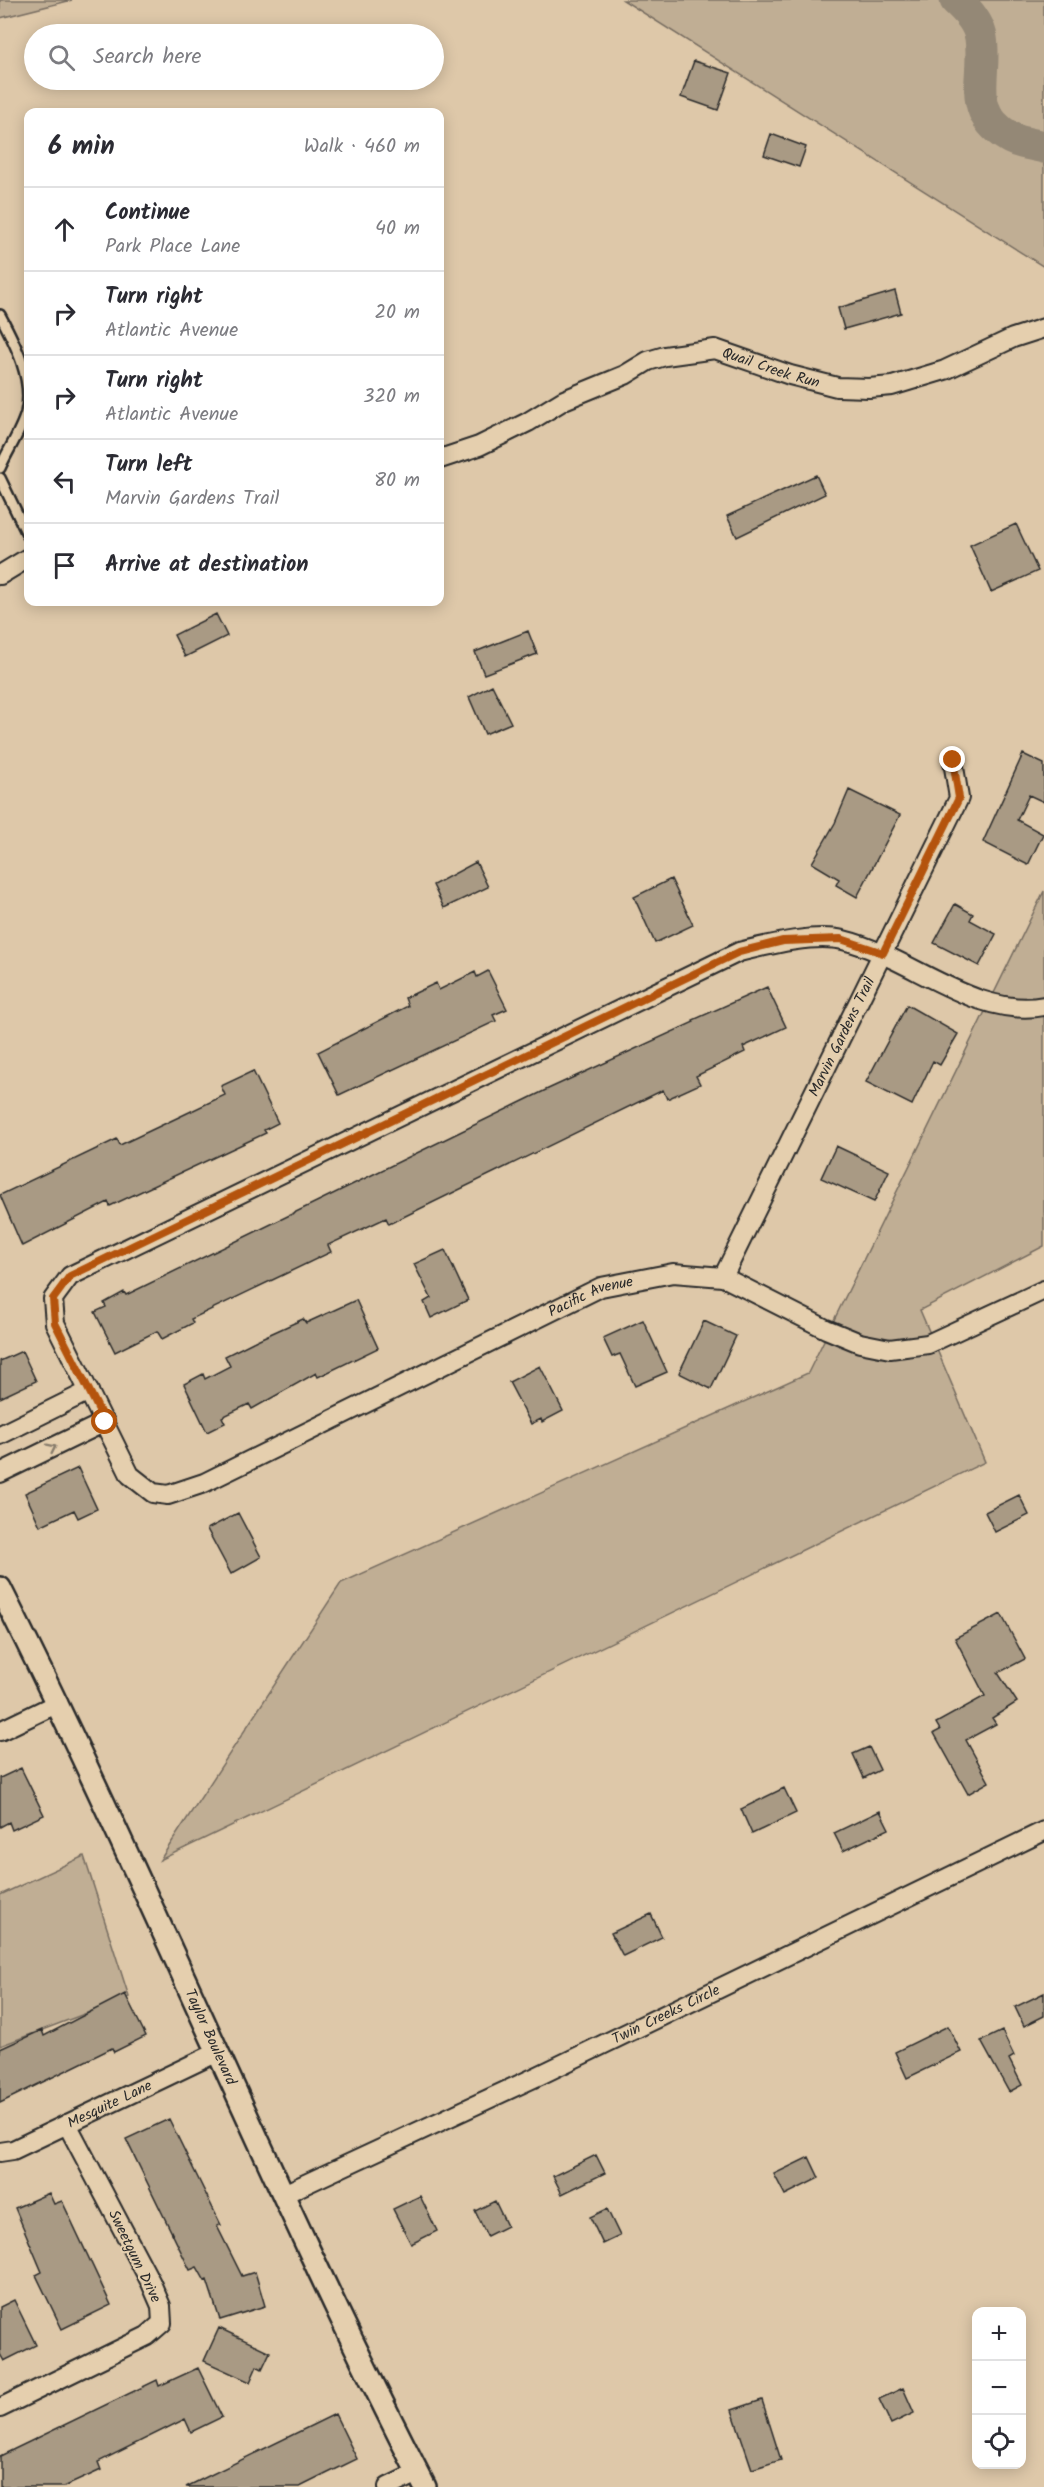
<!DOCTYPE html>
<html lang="en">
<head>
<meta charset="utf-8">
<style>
  :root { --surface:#fff; --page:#f2f2f3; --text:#2b2b33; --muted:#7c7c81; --line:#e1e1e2 }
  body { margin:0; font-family:Kalam,sans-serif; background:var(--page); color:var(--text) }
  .controls { position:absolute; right:18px; bottom:18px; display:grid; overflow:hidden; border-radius:12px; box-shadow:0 3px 15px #0003 }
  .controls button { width:54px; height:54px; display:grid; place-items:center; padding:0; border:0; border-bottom:2px solid var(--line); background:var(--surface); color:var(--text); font:30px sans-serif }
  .stop { position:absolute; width:18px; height:18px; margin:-14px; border:4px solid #b45309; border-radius:50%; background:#fff }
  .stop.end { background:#b45309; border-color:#fff; box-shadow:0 2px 6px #0008 }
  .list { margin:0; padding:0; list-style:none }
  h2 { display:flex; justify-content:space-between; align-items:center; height:78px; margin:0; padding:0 24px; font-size:26px }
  h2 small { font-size:20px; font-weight:400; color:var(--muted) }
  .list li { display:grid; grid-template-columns:39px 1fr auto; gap:18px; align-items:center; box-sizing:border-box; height:84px; padding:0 24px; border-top:2px solid var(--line) }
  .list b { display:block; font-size:22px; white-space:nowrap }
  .list p { margin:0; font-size:20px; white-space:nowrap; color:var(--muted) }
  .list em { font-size:20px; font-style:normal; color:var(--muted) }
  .icon { flex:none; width:33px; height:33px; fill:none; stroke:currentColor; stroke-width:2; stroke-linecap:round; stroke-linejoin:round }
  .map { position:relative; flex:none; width:1044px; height:2487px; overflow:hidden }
  .search { position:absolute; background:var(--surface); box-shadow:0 3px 15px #0003; left:24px; top:24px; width:420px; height:66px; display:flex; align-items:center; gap:15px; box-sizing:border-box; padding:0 21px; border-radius:33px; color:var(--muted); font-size:22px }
  .panel { position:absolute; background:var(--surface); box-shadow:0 3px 15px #0003; left:24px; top:108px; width:420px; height:498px; border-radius:12px }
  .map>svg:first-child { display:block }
</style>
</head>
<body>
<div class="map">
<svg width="1044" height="2487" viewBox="0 0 1044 2487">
  <rect width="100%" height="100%" fill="#dec8a9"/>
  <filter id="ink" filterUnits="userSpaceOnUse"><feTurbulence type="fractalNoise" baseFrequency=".0167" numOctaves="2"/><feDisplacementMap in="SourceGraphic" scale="12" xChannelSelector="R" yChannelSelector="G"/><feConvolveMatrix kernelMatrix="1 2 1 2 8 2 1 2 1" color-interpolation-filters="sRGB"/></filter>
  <g filter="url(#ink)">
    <path fill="#c0ae94" stroke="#766c60" stroke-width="1.5" d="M0 0H72L0 18Z
      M623 0H1044V267Z
      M1044 891V1246L920 1310 985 1462 160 1860 341 1583 808 1373Z
      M84 1856 129 1997 0 2046V1895Z"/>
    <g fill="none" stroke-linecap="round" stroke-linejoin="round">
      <path stroke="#948876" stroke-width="33" d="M956 0C967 10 979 23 981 38 987 78 965 110 1009 137 1018 143 1033 144 1044 147"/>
    </g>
    <path fill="#a99a84" stroke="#2b2b2b" stroke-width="1.5" d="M694 61 731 73 718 110 681 97Z
      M771 134 806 147 799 167 764 155Z
      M895 291 901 313 844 329 838 308Z
      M816 475 825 494 737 537 727 516Z
      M1016 524 1038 571 991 592 970 545Z
      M216 614 227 636 185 657 174 635Z
      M528 631 537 654 484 674 475 652Z
      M492 685 511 723 485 734 469 697Z
      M1023 754 1044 764V802L1029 795 1017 820 1043 834 1028 865 983 842Z
      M849 790 900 815 857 897 836 885 839 879 812 863 835 823Z
      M476 862 488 887 444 908 433 885Z
      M671 879 693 925 655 943 634 897Z
      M955 904 973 914 970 920 996 934 979 966 934 943Z
      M488 971 507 1009 493 1015 496 1021 339 1095 318 1052 408 1006 405 998 436 983 439 990 475 972 477 977Z
      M767 987 786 1027 743 1047 745 1052 696 1076 700 1084 667 1099 663 1090 389 1224 386 1218 328 1245 331 1252 191 1319 193 1323 162 1339 157 1331 115 1352 95 1312 106 1307 104 1303 124 1292 126 1295 548 1089 694 1022 693 1020Z
      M907 1005 958 1034 940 1065 933 1061 912 1105 866 1082Z
      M253 1071 278 1123 264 1130 266 1133 110 1206 108 1202 22 1246 0 1195 117 1139 120 1145 181 1116 225 1095 221 1086Z
      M836 1146 889 1171 874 1202 821 1178Z
      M445 1250 468 1300 431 1318 424 1302 431 1298 414 1264Z
      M356 1300 378 1348 318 1377 316 1373 252 1409 249 1404 222 1417 225 1423 207 1432 184 1384 203 1374 205 1379 230 1366 225 1356 257 1340 303 1319 306 1323Z
      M643 1320 667 1372 635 1386 620 1354 612 1357 603 1338Z
      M704 1321 736 1336 711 1389 679 1373Z
      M22 1351 36 1381 0 1398V1361Z
      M540 1366 563 1411 542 1422 541 1419 531 1424 509 1382Z
      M78 1468 97 1509 78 1518 74 1510 40 1526 25 1493Z
      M1019 1495 1029 1515 995 1532 985 1512Z
      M238 1513 261 1557 231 1574 207 1529Z
      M1001 1614 1025 1659 998 1673 1017 1702 992 1718 996 1724 966 1740 989 1782 968 1794 934 1733 940 1730 936 1723 985 1696 955 1638Z
      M869 1747 880 1770 864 1778 853 1754Z
      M21 1768 44 1815 12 1830 9 1822 0 1827V1778Z
      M784 1788 796 1813 752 1834 741 1809Z
      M880 1811 889 1829 843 1851 834 1833Z
      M651 1914 662 1937 623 1956 611 1933Z
      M1044 1993V2016L1024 2026 1015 2007Z
      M125 1994 146 2036 114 2052 112 2048 0 2103V2049L42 2030 44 2036Z
      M948 2026 961 2052 907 2078 895 2052Z
      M1002 2031 1014 2056 1009 2059 1022 2085 1009 2092 981 2041Z
      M169 2119 221 2225 217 2226 242 2276 255 2272 265 2306 220 2320 207 2280 205 2281 197 2267 190 2270 126 2139Z
      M596 2155 605 2173 562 2194 553 2176Z
      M809 2157 819 2178 785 2195 774 2174Z
      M49 2193 54 2204 62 2201 111 2305 62 2329 36 2275 42 2272 15 2208Z
      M420 2196 437 2231 411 2244 393 2209Z
      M495 2201 507 2226 487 2236 475 2211Z
      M607 2209 620 2236 603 2244 590 2217Z
      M14 2300 36 2345 4 2361 0 2354V2307Z
      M219 2328 270 2352 262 2369 257 2366 250 2382 204 2361Z
      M198 2368 222 2417 191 2432 185 2419 98 2462 101 2470 64 2487H0V2456L157 2380 159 2386Z
      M903 2388 914 2413 891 2424 879 2399Z
      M762 2400 781 2460 752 2469 732 2410Z
      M335 2414 357 2459 326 2474 300 2487H186Z"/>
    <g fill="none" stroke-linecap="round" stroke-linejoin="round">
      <defs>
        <path id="service" d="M0 315C15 343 34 380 26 413 21 431 8 450 0 468
          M0 478 28 536"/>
        <g id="minor">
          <path id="s1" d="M440 459 479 446 528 422 564 400 625 375 648 361 665 356 715 349 790 375 837 387 869 388 892 386 945 370 1013 338 1044 328"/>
          <path d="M0 575 28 558"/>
          <path id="s2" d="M1044 1006C974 1019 910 956 843 940 814 933 768 945 739 952L70 1276 53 1299 55 1323 130 1475 153 1493 168 1495 204 1483 601 1287 673 1273 723 1277 826 1329 860 1343 890 1349 928 1344 1044 1290"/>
          <path id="s3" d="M723 1277 959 798 953 761"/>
          <path d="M0 1435 89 1391"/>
          <path d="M0 1473 105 1422"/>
          <path d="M0 1731 58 1703"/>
          <path id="s4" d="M0 2152 13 2150 218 2052"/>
          <path id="s5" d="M284 2194 540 2075 1044 1831"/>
          <path d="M0 2408 147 2336 162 2323 161 2306 151 2283 67 2124"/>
          <path d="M388 2487 417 2473"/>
        </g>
        <g id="tertiary">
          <path id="s6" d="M0 1588C149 1884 273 2192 425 2487"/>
        </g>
      </defs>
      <use href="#service" stroke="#2b2b2b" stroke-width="14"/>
      <use href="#minor" stroke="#2b2b2b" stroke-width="22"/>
      <use href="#tertiary" stroke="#2b2b2b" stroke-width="26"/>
      <use href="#service" stroke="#e5cfae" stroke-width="9"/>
      <use href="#minor" stroke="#e5cfae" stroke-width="18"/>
      <use href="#tertiary" stroke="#e5cfae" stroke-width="21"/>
    </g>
    <defs><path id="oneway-chevron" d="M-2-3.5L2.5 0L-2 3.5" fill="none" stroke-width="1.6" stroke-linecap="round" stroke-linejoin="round" transform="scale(1.5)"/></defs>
    <use stroke="#887d6c" href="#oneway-chevron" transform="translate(52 1448) rotate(-26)"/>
  </g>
  <g fill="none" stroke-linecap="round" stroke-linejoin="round" filter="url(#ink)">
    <path stroke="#b45309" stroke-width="8" d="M105 1422 55 1323 53 1299 70 1276 739 952 783 941 841 939 883 953 959 798 953 760"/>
  </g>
  <g text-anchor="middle" stroke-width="4.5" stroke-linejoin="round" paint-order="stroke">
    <g font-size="15" fill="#2b2b2b" stroke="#e5cfae">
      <text dy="5" stroke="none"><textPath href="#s1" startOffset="358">Quail Creek Run</textPath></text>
      <text dy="5" stroke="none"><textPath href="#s3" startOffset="268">Marvin Gardens Trail</textPath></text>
      <text dy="5" stroke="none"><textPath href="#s2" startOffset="1798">Pacific Avenue</textPath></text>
      <text dy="5" stroke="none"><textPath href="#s5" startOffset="422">Twin Creeks Circle</textPath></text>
      <text dy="5" stroke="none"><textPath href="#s6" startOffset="496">Taylor Boulevard</textPath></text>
      <text dy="5" stroke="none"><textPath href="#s4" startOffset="120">Mesquite Lane</textPath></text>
      <text transform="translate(135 2256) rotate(64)" y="5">Sweetgum Drive</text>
    </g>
  </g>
</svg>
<div class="controls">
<button>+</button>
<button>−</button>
<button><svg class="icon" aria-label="locate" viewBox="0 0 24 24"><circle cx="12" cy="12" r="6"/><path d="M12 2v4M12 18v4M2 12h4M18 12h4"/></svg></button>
</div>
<div class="stop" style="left:105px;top:1422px"></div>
<div class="stop end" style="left:953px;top:760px"></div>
<div class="search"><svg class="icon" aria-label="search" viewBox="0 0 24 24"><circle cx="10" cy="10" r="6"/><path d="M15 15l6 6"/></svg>Search here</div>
<section class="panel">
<h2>6 min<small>Walk · 460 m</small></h2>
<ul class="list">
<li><svg class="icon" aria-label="ahead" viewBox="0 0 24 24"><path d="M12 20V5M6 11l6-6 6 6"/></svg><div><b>Continue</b><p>Park Place Lane</p></div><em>40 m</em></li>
<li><svg class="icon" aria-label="right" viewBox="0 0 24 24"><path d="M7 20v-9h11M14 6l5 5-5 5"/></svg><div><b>Turn right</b><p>Atlantic Avenue</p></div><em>20 m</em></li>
<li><svg class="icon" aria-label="right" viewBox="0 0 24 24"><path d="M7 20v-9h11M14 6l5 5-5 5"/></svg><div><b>Turn right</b><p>Atlantic Avenue</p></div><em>320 m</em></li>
<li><svg class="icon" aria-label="left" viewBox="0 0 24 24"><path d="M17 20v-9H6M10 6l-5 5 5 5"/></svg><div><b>Turn left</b><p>Marvin Gardens Trail</p></div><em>80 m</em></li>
<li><svg class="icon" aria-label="arrive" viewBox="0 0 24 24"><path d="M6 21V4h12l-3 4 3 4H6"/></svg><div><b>Arrive at destination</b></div></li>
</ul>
</section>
</div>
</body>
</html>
